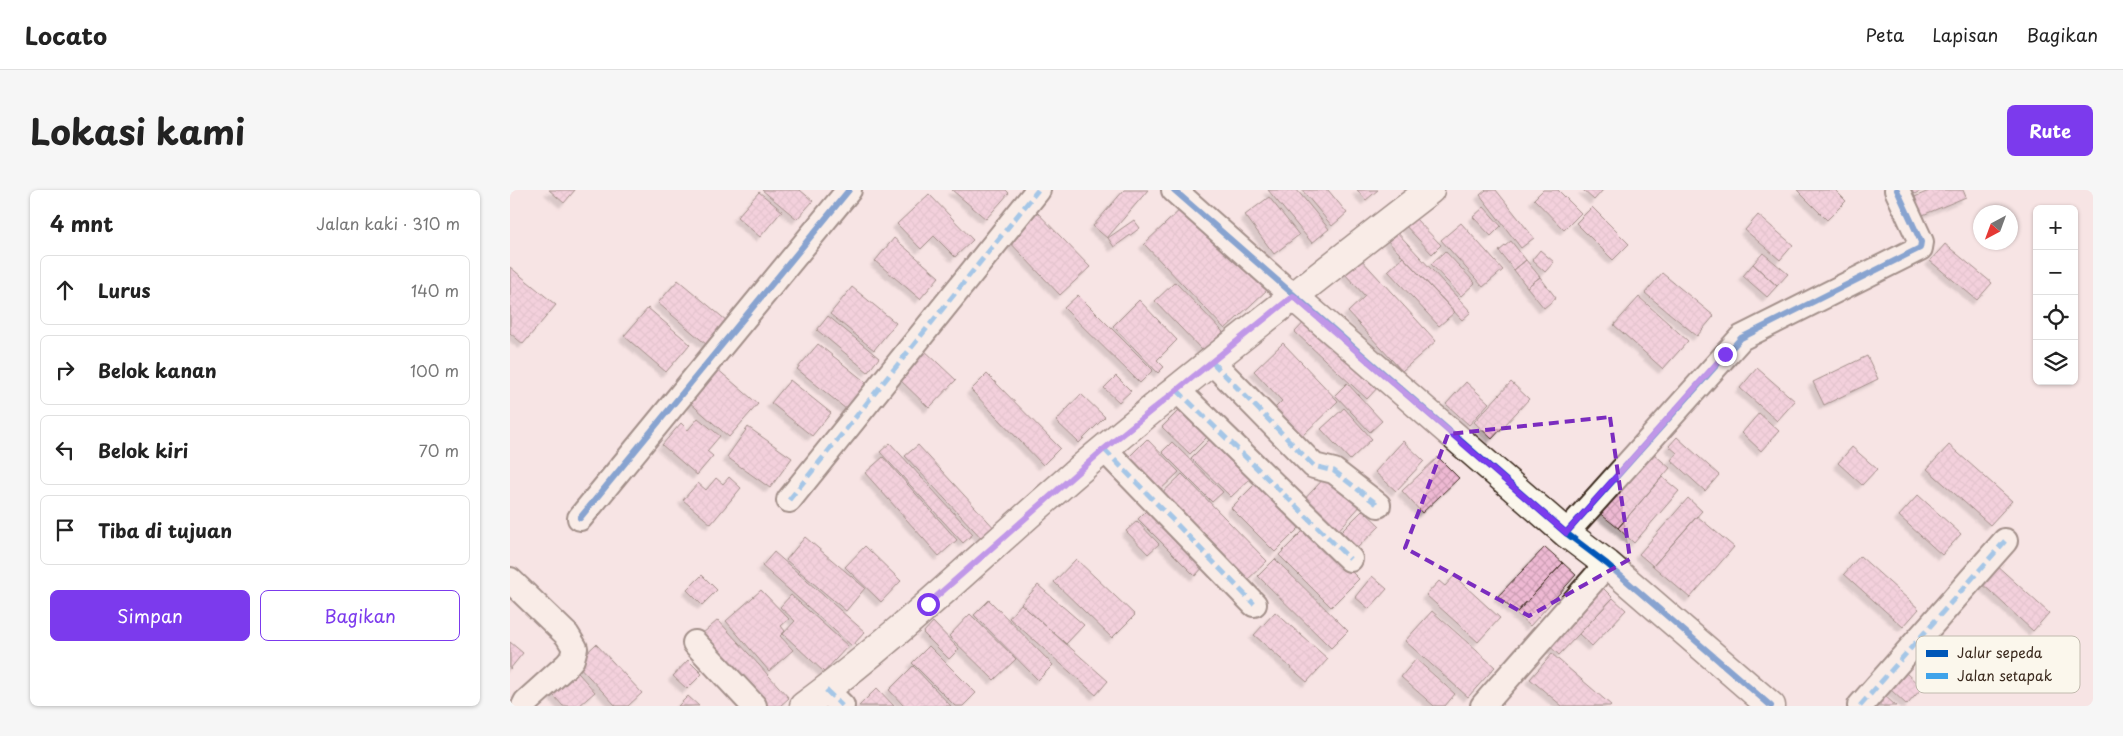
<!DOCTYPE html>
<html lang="id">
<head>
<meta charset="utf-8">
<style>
  :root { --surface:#fff; --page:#f6f6f6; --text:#222; --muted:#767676; --line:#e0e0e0; --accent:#7c3aed }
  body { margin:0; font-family:"Playpen Sans",sans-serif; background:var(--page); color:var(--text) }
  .controls { position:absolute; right:15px; top:15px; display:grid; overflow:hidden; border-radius:8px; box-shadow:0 1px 4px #0004 }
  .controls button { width:45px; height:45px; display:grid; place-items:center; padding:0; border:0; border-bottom:1px solid var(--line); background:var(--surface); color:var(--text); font:25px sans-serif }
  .compass { position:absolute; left:1463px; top:15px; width:45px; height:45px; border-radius:50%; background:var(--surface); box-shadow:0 1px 4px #0004; rotate:221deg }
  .stop { position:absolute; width:15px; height:15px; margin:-11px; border:4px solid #7c3aed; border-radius:50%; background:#fff }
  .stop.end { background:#7c3aed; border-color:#fff; box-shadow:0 1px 5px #0008 }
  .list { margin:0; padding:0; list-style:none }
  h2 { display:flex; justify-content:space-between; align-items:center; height:65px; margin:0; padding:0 20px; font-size:21px }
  h2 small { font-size:16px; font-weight:400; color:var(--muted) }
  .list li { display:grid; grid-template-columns:32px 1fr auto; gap:15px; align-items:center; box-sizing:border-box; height:70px; margin:0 10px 10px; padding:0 10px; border:1px solid var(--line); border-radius:8px }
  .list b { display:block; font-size:19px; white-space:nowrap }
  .list em { font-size:16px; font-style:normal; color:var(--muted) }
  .actions { display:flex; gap:10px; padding:15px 20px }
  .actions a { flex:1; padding:11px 0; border:1px solid var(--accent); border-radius:8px; text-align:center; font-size:18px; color:var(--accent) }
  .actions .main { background:var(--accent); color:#fff }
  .icon { flex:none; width:28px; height:28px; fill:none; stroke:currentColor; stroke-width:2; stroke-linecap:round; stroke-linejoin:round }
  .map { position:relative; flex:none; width:1583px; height:516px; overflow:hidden; border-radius:8px }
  header { display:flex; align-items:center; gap:30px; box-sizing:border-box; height:70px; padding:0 25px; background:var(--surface); border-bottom:1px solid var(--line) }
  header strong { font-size:24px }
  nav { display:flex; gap:28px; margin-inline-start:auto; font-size:18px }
  .intro { display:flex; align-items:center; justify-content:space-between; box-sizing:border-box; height:120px; padding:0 30px }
  h1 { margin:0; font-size:35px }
  .button { padding:12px 22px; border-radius:8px; background:var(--accent); color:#fff; font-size:18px; font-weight:700 }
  main { display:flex; gap:30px; padding:0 30px }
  aside { flex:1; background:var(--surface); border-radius:8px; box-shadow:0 1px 4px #0004 }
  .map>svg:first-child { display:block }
</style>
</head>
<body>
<header>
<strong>Locato</strong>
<nav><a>Peta</a><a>Lapisan</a><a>Bagikan</a></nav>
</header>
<div class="intro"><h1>Lokasi kami</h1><a class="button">Rute</a></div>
<main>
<aside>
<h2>4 mnt<small>Jalan kaki · 310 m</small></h2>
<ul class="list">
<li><svg class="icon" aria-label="ahead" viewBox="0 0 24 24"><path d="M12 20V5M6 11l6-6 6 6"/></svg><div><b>Lurus</b></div><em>140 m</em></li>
<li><svg class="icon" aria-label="right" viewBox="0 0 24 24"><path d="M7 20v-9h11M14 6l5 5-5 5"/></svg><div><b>Belok kanan</b></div><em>100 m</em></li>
<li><svg class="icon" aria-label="left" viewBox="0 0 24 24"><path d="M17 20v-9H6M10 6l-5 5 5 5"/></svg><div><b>Belok kiri</b></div><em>70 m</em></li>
<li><svg class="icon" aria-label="arrive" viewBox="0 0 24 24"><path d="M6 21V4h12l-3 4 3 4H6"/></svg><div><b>Tiba di tujuan</b></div></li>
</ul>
<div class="actions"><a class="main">Simpan</a><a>Bagikan</a></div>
</aside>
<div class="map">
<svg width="1583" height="516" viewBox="0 0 1583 516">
  <defs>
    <pattern id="building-cross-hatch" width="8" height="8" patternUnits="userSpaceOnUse" patternTransform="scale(1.25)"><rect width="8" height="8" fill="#eeb9d3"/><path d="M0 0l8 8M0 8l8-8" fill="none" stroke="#cd9fb5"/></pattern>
    <filter id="shadow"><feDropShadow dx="-4.5" dy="4.5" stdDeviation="1" flood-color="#0004"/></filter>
  </defs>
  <rect width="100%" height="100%" fill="#f7e4e4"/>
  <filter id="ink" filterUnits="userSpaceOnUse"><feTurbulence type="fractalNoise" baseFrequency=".02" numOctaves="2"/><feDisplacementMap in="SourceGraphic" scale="10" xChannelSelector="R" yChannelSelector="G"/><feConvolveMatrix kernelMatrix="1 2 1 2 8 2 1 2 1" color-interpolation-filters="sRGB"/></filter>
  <g filter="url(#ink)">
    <path fill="url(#building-cross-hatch)" stroke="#3b2a1e" filter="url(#shadow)" d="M39 0H65L54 13Z
      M252 0H290L303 11 287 29Z
      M442 0H496L499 3 476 29Z
      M614 0H638L597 48 583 36Z
      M758 0H787L819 39 802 53Z
      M792 0H818L837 23 822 36Z
      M847 0H868L856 10Z
      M976 0H986L1024 48 1011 58 970 5Z
      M1033 0H1048L1071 23 1054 40 1024 9Z
      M1073 0H1093L1084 10Z
      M1287 0H1325L1336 11 1317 30Z
      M1391 0H1413L1395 8Z
      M1421 0H1453L1456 7 1408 27 1400 9Z
      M249 2 272 21 250 47 227 27Z
      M419 4 463 50 445 67 424 46 411 59 387 34Z
      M759 7 789 45 764 64 735 25Z
      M676 14 757 100 715 139 634 54Z
      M974 17 991 36 981 46 963 27Z
      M1082 17 1119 54 1103 70 1066 33Z
      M524 19 580 77 550 105 495 47Z
      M902 25 931 55 922 64 893 33Z
      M1248 25 1283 55 1270 70 1235 40Z
      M624 30 630 38 604 57 598 48Z
      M951 33 993 80 973 97 931 50Z
      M884 39 961 122 952 130 875 48Z
      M384 48 429 87 410 109 365 71Z
      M1001 51 1016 70 1004 80 989 61Z
      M1435 54 1482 93 1467 110 1420 71Z
      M1030 60 1044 72 1035 82 1022 70Z
      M935 61 965 93 951 106 921 74Z
      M1253 63 1278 84 1267 96 1243 74Z
      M893 67 945 122 929 136 878 81Z
      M850 68 926 151 892 181 838 122 855 106 834 83Z
      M1016 70 1030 87 1017 97 1004 80Z
      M1243 74 1267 96 1257 107 1233 86Z
      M0 77 46 115 13 154 0 143Z
      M1152 83 1204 126 1187 146 1135 103Z
      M1030 87 1046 108 1034 118 1017 97Z
      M168 90 217 131 197 155 148 113Z
      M665 92 713 142 693 161 645 111Z
      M342 97 386 133 364 160 320 124Z
      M568 105 643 180 630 193 554 118Z
      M1129 107 1178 151 1153 179 1104 135Z
      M629 110 667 150 647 170 654 177 648 183 603 136Z
      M138 118 180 154 156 182 114 146Z
      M318 126 369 168 358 182 307 140Z
      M799 127 871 194 857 209 785 142Z
      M773 153 828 211 791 247 764 219 772 211 744 181Z
      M308 154 363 198 342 224 287 179Z
      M412 158 446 190 419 218 386 186Z
      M1357 166 1368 189 1314 215 1303 192Z
      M206 178 248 214 219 247 178 211Z
      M1247 178 1285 211 1267 231 1230 198Z
      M477 184 550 258 533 275 461 200Z
      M606 186 621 201 609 212 594 198Z
      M280 190 321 223 302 246 261 213Z
      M956 192 979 213 959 235 936 214Z
      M1001 192 1019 209 982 249 964 232Z
      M837 193 872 231 860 242 825 205Z
      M571 204 595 227 569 253 546 231Z
      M673 216 701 243 680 264 652 237Z
      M834 218 862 249 840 270 811 239Z
      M1249 223 1269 241 1251 261 1232 243Z
      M188 228 210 246 197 261 203 266 187 285 152 255 171 233 178 240Z
      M238 237 282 268 260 298 217 267Z
      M704 245 744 285 721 307 681 268Z
      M1167 247 1209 285 1195 301 1161 270 1167 263 1159 256Z
      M637 249 669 282 646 304 614 272Z
      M893 251 914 271 886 301 865 282Z
      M662 252 713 302 702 312 652 262Z
      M380 253 463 344 453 353 370 262Z
      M408 255 488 342 476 353 395 266Z
      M1439 255 1502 311 1480 335 1417 279Z
      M1136 257 1160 278 1108 338 1083 318Z
      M1342 257 1367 279 1352 295 1328 273Z
      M373 267 447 350 429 366 355 283Z
      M928 267 949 288 912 323 892 301Z
      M819 283 853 313 824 345 790 314Z
      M672 284 757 371 732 395 647 308Z
      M219 287 231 298 201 334 173 310 188 293 196 300 206 288 213 294Z
      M1152 287 1169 301 1124 353 1108 338Z
      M750 289 794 333 765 362 721 318Z
      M1408 305 1451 344 1432 365 1389 326Z
      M1178 308 1192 321 1143 376 1129 364Z
      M640 317 696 374 685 386 628 329Z
      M853 320 870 336 846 359 830 343Z
      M1187 326 1224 357 1180 408 1143 376Z
      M627 331 649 354 638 364 616 341Z
      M797 337 849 389 821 417 769 365Z
      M295 347 355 398 336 421 276 370Z
      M355 356 391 391 371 412 335 377Z
      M1035 357 1053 373 1006 423 988 406Z
      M264 362 355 442 342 456 252 376Z
      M1350 366 1409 419 1393 437 1334 384Z
      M566 369 625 425 602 448 544 392Z
      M765 369 838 441 821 458 748 386Z
      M1053 373 1066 385 1020 436 1006 423Z
      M1484 373 1539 423 1523 441 1468 390Z
      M192 385 207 400 192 415 177 400Z
      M862 386 877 399 859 419 845 407Z
      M944 386 990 428 968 452 916 405 929 391 935 396Z
      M1087 392 1103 408 1049 465 1032 449Z
      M528 395 574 435 556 454 511 414Z
      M251 400 279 429 271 436 275 441 270 446 283 460 259 481 216 431Z
      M281 405 338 456 314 482 273 444 285 431 270 417Z
      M1103 408 1116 420 1082 456 1069 444Z
      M479 410 543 475 528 490 464 425Z
      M511 414 598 491 586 505 499 428Z
      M922 421 985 477 958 507 895 451Z
      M765 422 818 469 797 492 744 445Z
      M460 424 506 469 484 490 439 446Z
      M208 430 279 508 270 516H257L192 444Z
      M423 432 449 459 439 469 413 443Z
      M0 452 13 463 0 479Z
      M86 454 132 503 118 516H106L66 473Z
      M419 456 466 503 453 516H445L402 473Z
      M1042 464 1101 515 1100 516H1052L1020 489Z
      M906 469 945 504 935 516H924L891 487Z
      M178 470 192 484 177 499 163 486Z
      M61 475 85 502 69 516H53L36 497Z
      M403 476 441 516H394L379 500Z
      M1395 482 1412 498 1397 515 1380 499Z
      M367 498 384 516H349Z
      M1372 503 1386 516H1360Z
      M178 506 189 516H168Z"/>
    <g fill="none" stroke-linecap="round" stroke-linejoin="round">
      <defs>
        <path id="street" d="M664 0 783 106
          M702 172 804 276 824 281 868 315
          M667 200 840 369
          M594 259 744 414
          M279 310 528 0
          M70 328 339 0
          M1056 343 1231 148 1410 58 1411 52 1387 0
          M0 390 57 445 65 458 62 469 57 475 16 512 14 516
          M185 453 244 516
          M316 500 332 516
          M973 516 1097 374
          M1350 516 1495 351"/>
        <path id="secondary" d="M783 106 1056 343 1097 374 1261 516
          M294 516C400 438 493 343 594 259 701 170 810 85 920 0"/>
      </defs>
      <use href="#street" stroke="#3b2a1e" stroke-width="28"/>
      <use href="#secondary" stroke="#3b2a1e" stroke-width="31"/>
      <use href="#street" stroke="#fbf7ec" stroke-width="24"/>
      <use href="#secondary" stroke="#fbf7ec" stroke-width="28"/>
      <path stroke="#3fa3ea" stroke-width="5" stroke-dasharray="10 5" stroke-linecap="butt" d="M702 172 804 276 824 281 868 315
        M667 200 840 369
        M594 259 744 414
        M279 310 528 0
        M316 500 332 516
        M1350 516 1495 351"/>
      <defs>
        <path id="cycleway" d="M664 0 1056 343 1097 374 1261 516
          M70 328 339 0
          M1056 343 1231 148 1410 58 1411 52 1387 0"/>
      </defs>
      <use href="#cycleway" stroke="#fbf7ec" stroke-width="9"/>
      <use href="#cycleway" stroke="#0057b8" stroke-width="6"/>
    </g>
  </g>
  <g fill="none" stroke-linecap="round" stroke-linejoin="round" filter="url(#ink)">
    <path stroke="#7c3aed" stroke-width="6" d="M418 414 594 259 783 106 1056 343 1215 164"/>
  </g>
  <path d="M0 0H1583V516H0ZM1100 227 1120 369 1019 426 895 358 938 244Z" fill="#f7e4e4" fill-opacity=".55" fill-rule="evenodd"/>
  <path fill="none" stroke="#7b2cbf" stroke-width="4" stroke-dasharray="10 6" stroke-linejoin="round" d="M1100 227 1120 369 1019 426 895 358 938 244Z"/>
  <rect x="1406" y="446" width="164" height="57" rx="8" fill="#fbf7ec" stroke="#c1baae" stroke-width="1"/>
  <rect x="1416" y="460" width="22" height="7" fill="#0057b8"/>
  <rect x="1416" y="483" width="22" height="6" fill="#3fa3ea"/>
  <g font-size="14" fill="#3b2a1e">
    <text x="1447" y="468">Jalur sepeda</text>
    <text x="1447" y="491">Jalan setapak</text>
  </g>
</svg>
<div class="controls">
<button>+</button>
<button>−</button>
<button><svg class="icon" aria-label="locate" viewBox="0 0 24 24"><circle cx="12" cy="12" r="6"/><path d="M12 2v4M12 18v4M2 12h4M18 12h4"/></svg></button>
<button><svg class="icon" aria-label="layers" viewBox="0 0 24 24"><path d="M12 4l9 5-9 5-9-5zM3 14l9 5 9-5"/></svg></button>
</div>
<svg class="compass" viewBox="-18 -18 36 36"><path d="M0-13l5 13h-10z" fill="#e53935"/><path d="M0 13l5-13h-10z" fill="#767676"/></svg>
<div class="stop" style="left:418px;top:414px"></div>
<div class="stop end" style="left:1215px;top:164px"></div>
</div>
</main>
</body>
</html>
